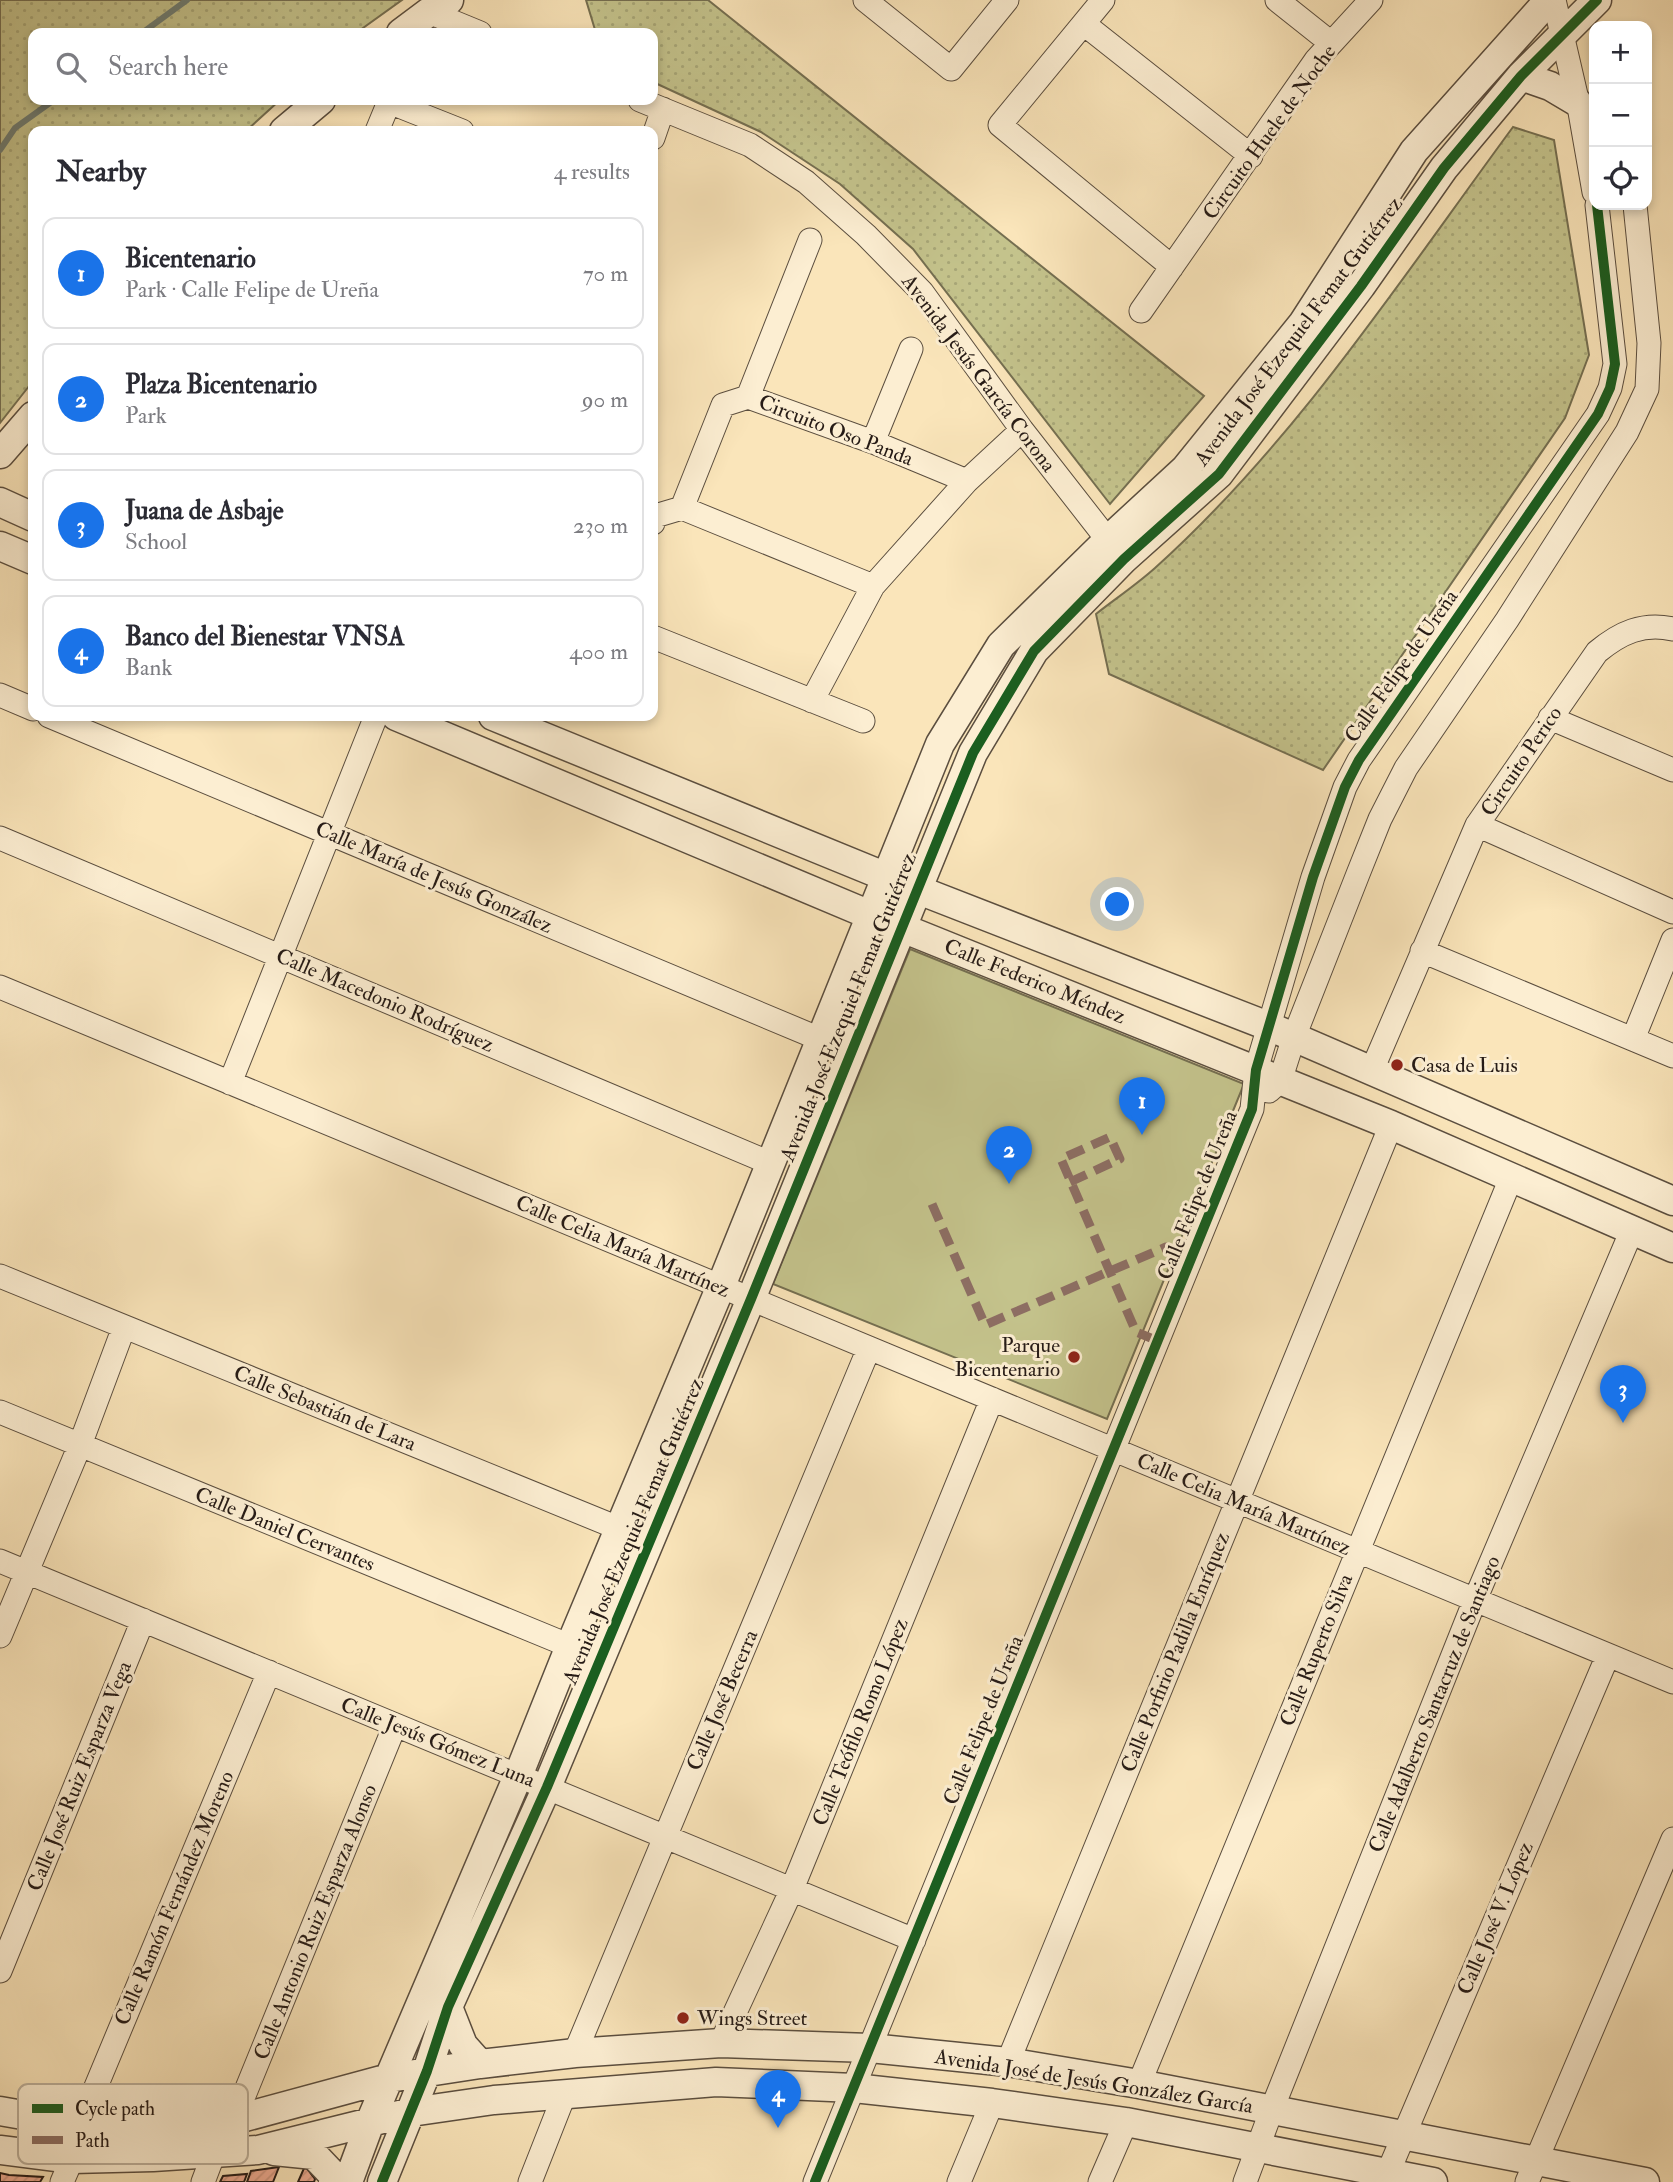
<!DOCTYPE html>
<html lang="en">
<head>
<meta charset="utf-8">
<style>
  :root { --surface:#fff; --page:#f2f2f3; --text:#2b2b33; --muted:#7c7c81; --line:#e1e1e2; --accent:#1a73e8 }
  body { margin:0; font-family:"IM FELL Double Pica",serif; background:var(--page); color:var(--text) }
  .controls { position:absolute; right:21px; top:21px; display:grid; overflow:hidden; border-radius:14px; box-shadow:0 4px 10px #0003 }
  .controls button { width:63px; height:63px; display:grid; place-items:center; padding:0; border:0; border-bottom:2px solid var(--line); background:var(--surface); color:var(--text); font:35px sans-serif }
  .you { position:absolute; left:1118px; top:905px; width:24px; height:24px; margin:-18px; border:5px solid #fff; border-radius:50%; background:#1a73e8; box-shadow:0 0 0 10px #1a73e833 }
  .badge { display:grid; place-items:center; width:46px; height:46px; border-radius:50%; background:var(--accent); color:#fff; font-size:23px; font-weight:700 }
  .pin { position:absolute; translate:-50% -58px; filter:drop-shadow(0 2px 4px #0008) }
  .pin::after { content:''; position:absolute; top:37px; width:24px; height:21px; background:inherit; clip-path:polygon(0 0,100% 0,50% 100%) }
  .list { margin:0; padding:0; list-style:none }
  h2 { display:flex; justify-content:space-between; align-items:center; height:91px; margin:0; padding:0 28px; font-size:30px }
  h2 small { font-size:23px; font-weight:400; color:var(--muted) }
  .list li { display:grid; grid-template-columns:46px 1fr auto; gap:21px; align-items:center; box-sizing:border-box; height:112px; margin:0 14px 14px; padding:0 14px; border:2px solid var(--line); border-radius:14px }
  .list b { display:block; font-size:26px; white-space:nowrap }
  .list p { margin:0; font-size:23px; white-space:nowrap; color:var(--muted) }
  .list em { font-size:23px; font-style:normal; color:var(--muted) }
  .icon { flex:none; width:38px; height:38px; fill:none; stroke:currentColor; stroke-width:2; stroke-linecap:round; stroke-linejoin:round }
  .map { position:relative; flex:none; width:1673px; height:2182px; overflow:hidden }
  .search { position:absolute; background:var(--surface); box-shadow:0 4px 10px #0003; left:28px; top:28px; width:630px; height:77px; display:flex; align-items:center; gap:18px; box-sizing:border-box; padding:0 24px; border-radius:14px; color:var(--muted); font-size:26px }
  .panel { position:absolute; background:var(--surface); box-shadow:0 4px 10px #0003; left:28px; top:126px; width:630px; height:595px; border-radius:14px }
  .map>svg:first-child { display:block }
</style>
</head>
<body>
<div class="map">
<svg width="1673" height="2182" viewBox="0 0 1673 2182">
  <defs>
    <pattern id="grass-dots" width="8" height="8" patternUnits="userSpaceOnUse" patternTransform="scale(1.75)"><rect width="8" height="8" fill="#c4c38c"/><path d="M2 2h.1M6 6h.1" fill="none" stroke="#a8a778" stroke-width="1.8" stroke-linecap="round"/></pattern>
    <pattern id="building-hatch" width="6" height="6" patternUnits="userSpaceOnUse" patternTransform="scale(1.75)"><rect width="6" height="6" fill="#eeab91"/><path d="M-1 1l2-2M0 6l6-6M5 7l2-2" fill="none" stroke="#cc937c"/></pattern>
  </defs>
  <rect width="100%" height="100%" fill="#fae5ba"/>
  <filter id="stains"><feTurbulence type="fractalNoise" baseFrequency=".00286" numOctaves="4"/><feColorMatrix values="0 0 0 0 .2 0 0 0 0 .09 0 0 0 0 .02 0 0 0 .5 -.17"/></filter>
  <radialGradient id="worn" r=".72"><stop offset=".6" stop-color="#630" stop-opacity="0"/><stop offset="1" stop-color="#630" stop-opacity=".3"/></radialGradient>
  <path fill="url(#grass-dots)" stroke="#756f51" stroke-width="2" d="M0 0H402L356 33H33V100H280L246 131H33V381L0 423Z
    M586 0H708L1204 396 1110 504 913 249 840 184 761 132 653 82V33H596Z
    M1513 127 1554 140 1589 355 1565 418 1323 770 1109 674 1096 614C1115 599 1136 585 1155 568 1296 441 1401 279 1513 127Z"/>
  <path fill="#c4c38c" stroke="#756f51" stroke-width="2" d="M910 949 1244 1084 1107 1419 773 1284Z"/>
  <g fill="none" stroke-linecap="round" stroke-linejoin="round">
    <path stroke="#6e7d74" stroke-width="6" d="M142 33 187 0
      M0 150 15 128 54 100"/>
  </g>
  <path fill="url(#building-hatch)" stroke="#261b16" stroke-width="2" d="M305 2166 315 2179 314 2182H298Z
    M279 2167 273 2182H247L251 2171Z
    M0 2173 9 2175 43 2177 40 2182H0Z
    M247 2174 244 2182H220L223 2176Z"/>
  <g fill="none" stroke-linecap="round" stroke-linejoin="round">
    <defs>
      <path id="minor" d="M865 0 951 69 1007 0
        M1103 0 1000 125 1172 267
        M1277 0 1331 43
        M1554 0 1580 112 1594 192
        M429 12 480 33
        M1084 24 1251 156
        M640 100 750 145 806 182 866 235 922 292 1022 430 1118 553
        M377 131 389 102 462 131
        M653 138 663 109
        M1141 311 1316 60 1371 0
        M748 397 810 240
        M873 442 911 349
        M682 508 873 586
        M653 523 655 516 682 508 723 405 748 397 873 442 967 481
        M653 637 863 721
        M0 695 33 709
        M812 701 873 586 967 481 1022 430
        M49 716 820 1039
        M1550 718 1673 770
        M1477 825 1673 912
        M0 838 770 1163
        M1422 951 1673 1056
        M0 987 1673 1682
        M1633 1039 1673 940
        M1372 1070 1477 825 1597 652C1620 633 1643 622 1673 629
        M230 1083 376 716
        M1269 1091 1280 1081 1294 1037 1358 874 1380 819 1406 768 1507 620 1627 432 1647 389 1649 343 1635 205
        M0 1276 650 1541
        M0 1412 570 1646
        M0 1561 914 1940
        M0 1636 80 1445 124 1327
        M0 1971 143 1620
        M721 2043 792 1889 992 1399
        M575 2053 869 1348
        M1008 2062 1391 1125
        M1139 2084 1511 1178
        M234 2120 395 1725
        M80 2125 269 1672
        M62 2182 72 2159
        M203 2182 214 2153
        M530 2182 565 2093
        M815 2182 1252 1109 1256 1070 1313 877 1345 787 1359 760 1598 414 1610 388 1615 364 1597 205
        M959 2182 992 2103
        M1100 2182 1126 2122
        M1245 2182 1272 2109 1475 1600 1632 1230
        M1384 2182 1608 1655
        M1527 2182 1673 1839"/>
      <path id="tertiary" d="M401 33 429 12 449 0
        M1521 76 1550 86 1577 102
        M284 131 321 100
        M0 454 33 416
        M0 502 33 517
        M0 546 33 560
        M396 716 870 915 1391 1125 1673 1248
        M493 716 916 889 1268 1026 1673 1201
        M448 2007 463 2045 480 2064
        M0 2111 80 2125 234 2120 389 2078 480 2064 575 2053 721 2043 870 2048 1008 2062 1139 2084 1645 2182
        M0 2150 72 2159 153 2157 258 2150 411 2112 494 2100 716 2082 854 2088 992 2103 1126 2122 1433 2182
        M274 2151 314 2155 333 2175V2182
        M348 2182 371 2120 518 1776 570 1646 721 1286 940 744 1001 645 1107 541 1185 469 1303 323 1414 151 1549 0
        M382 2182 427 2071 448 2007 547 1787 751 1299 973 753 1034 651 1124 559 1219 474 1361 286 1444 168 1521 76 1597 0"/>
    </defs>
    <use href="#minor" stroke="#5b4e3f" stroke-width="25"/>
    <use href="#tertiary" stroke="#5b4e3f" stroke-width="31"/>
    <use href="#minor" stroke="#fceed2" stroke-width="23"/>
    <use href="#tertiary" stroke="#fceed2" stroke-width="28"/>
    <path stroke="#8d6e63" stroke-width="9" stroke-dasharray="18 9" stroke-linecap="butt" d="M1070 1182 1120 1159 1110 1137 1061 1159C1086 1217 1111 1274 1136 1332L1158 1341
      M932 1204 985 1325 1166 1247 1193 1255"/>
    <defs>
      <path id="cycleway" d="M382 2182 427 2071 448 2007 547 1787 751 1299 973 753 1034 651 1124 559 1219 474 1361 286 1444 168 1521 76 1597 0
        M815 2182 1252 1109 1256 1070 1313 877 1345 787 1359 760 1598 414 1610 388 1615 364 1597 205"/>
    </defs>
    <use href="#cycleway" stroke="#fceed2" stroke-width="15"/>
    <use href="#cycleway" stroke="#1b5e20" stroke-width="10"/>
  </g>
  <g fill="#8f2418" stroke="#fceed2" stroke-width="2.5">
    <circle cx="1397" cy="1065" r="7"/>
    <circle cx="1074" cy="1357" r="7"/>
    <circle cx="683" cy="2018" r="7"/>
  </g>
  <g text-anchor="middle" stroke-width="6" stroke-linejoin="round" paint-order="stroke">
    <g font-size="21" fill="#261b16" stroke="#fceed2">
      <text transform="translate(1269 132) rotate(-54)" y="7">Circuito Huele de Noche</text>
      <text transform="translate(1298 331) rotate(-53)" y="7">Avenida José Ezequiel Femat Gutiérrez</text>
      <text transform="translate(979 373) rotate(53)" y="7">Avenida Jesús García Corona</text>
      <text transform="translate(836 430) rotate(21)" y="7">Circuito Oso Panda</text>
      <text transform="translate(1401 666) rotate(-55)" y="7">Calle Felipe de Ureña</text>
      <text transform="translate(1521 761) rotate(-56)" y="7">Circuito Perico</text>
      <text transform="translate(434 877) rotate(23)" y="7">Calle María de Jesús González</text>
      <text transform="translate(1035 981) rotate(22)" y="7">Calle Federico Méndez</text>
      <text transform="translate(385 1000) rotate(23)" y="7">Calle Macedonio Rodríguez</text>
      <text transform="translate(848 1007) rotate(-68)" y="7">Avenida José Ezequiel Femat Gutiérrez</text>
      <text transform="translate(1197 1195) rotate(-68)" y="7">Calle Felipe de Ureña</text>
      <text transform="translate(623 1246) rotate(23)" y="7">Calle Celia María Martínez</text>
      <text transform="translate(325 1408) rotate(22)" y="7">Calle Sebastián de Lara</text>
      <text transform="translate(1244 1504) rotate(23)" y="7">Calle Celia María Martínez</text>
      <text transform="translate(285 1529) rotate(22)" y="7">Calle Daniel Cervantes</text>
      <text transform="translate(633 1531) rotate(-67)" y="7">Avenida José Ezequiel Femat Gutiérrez</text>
      <text transform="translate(1316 1650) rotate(-68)" y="7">Calle Ruperto Silva</text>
      <text transform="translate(1175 1652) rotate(-68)" y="7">Calle Porfirio Padilla Enríquez</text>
      <text transform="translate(722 1700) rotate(-67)" y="7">Calle José Becerra</text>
      <text transform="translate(1434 1704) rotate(-68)" y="7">Calle Adalberto Santacruz de Santiago</text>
      <text transform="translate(983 1720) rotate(-68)" y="7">Calle Felipe de Ureña</text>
      <text transform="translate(860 1722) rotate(-68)" y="7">Calle Teófilo Romo López</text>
      <text transform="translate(438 1742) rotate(22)" y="7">Calle Jesús Gómez Luna</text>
      <text transform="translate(79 1776) rotate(-68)" y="7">Calle José Ruiz Esparza Vega</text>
      <text transform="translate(174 1898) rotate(-67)" y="7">Calle Ramón Fernández Moreno</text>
      <text transform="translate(1495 1918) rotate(-67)" y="7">Calle José V. López</text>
      <text transform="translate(315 1922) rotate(-68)" y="7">Calle Antonio Ruiz Esparza Alonso</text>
      <text transform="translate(1094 2081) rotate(9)" y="7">Avenida José de Jesús González García</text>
    </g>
    <g font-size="21" fill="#261b16" stroke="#fceed2" text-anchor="start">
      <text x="1411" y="1072">Casa de Luis</text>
      <text x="1060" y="1352" text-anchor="end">Parque<tspan x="1060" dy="24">Bicentenario</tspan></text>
      <text x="697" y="2025">Wings Street</text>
    </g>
  </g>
  <rect x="18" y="2084" width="230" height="80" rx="10" fill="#fceed2" stroke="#bcaf9a" stroke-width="2"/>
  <rect x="32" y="2104" width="31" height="9" fill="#1b5e20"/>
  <rect x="32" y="2136" width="31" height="8" fill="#8d6e63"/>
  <g font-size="19" fill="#261b16">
    <text x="75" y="2115">Cycle path</text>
    <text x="75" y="2147">Path</text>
  </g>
  <rect width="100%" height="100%" filter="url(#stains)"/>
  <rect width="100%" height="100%" fill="url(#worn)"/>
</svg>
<div class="controls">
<button>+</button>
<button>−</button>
<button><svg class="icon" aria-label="locate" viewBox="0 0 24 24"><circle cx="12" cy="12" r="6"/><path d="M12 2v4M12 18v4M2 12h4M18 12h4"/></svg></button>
</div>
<div class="you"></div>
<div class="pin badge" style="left:1142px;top:1135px">1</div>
<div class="pin badge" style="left:1009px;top:1184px">2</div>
<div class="pin badge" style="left:1623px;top:1423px">3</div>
<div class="pin badge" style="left:778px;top:2128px">4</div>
<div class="search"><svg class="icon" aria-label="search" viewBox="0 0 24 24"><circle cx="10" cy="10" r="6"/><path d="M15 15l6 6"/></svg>Search here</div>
<section class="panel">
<h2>Nearby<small>4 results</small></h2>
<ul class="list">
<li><span class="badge">1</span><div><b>Bicentenario</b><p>Park · Calle Felipe de Ureña</p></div><em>70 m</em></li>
<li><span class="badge">2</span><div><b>Plaza Bicentenario</b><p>Park</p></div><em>90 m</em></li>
<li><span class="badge">3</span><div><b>Juana de Asbaje</b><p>School</p></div><em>230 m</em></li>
<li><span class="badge">4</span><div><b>Banco del Bienestar VNSA</b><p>Bank</p></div><em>400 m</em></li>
</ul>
</section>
</div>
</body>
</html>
